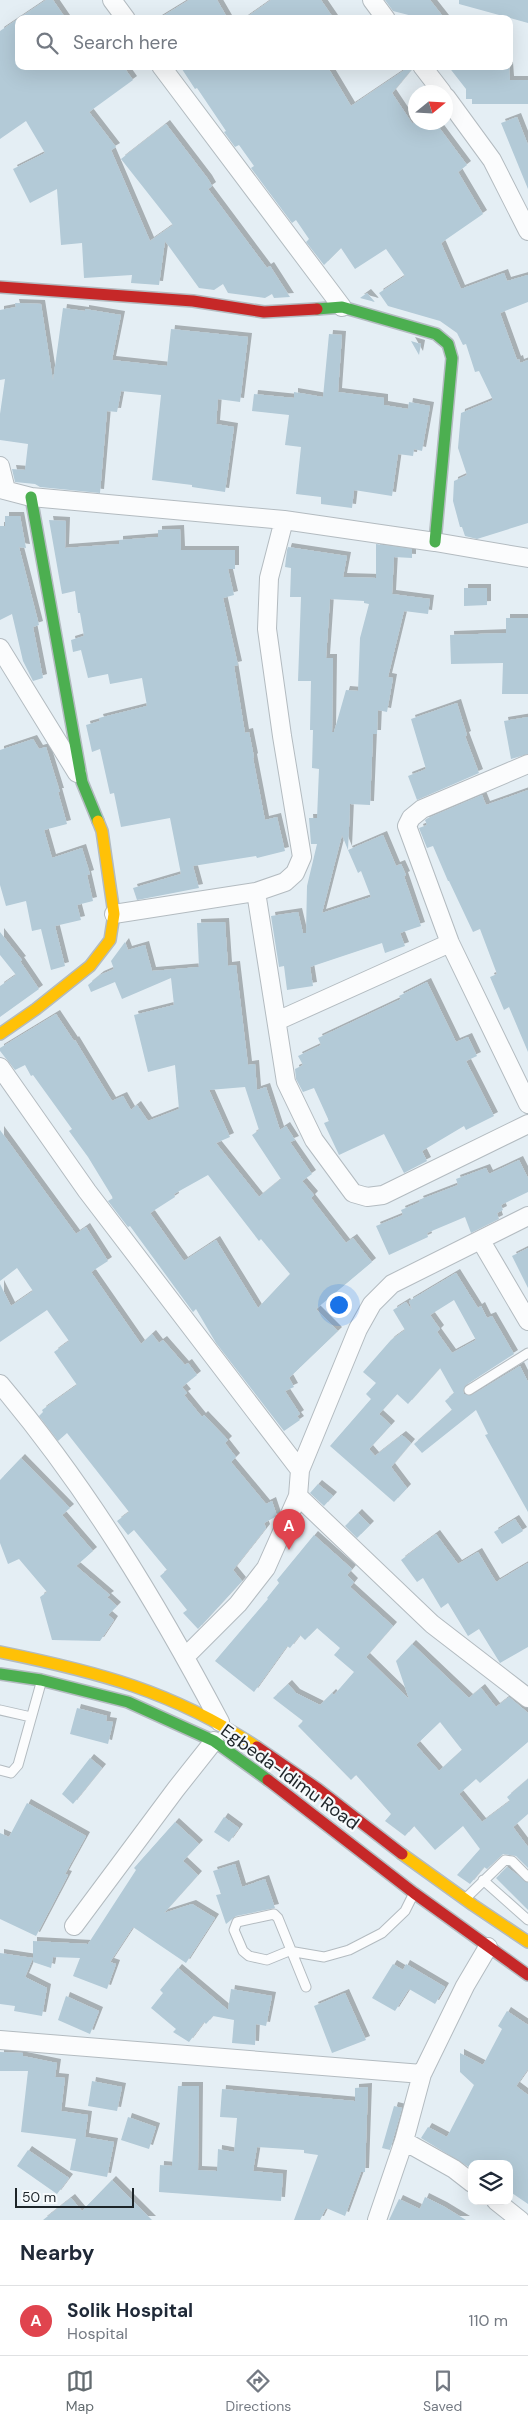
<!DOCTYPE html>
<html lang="en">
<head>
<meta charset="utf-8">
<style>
  :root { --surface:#fff; --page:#f6f6f7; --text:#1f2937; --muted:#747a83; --line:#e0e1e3; --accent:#636b6f }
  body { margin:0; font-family:"DM Sans",sans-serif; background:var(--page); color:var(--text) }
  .controls { position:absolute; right:15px; bottom:15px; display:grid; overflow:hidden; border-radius:10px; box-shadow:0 5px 20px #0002 }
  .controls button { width:45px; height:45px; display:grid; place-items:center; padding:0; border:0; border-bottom:1px solid var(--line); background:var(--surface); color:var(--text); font:25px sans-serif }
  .compass { position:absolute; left:408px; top:85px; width:45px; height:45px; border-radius:50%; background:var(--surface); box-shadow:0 5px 20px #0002; rotate:72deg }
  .scale { position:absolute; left:15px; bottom:12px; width:119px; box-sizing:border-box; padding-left:5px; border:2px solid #1d2428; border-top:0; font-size:14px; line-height:18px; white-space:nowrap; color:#1d2428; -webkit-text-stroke:4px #f6fafc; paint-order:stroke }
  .you { position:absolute; left:338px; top:1304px; width:18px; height:18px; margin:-12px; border:4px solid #fff; border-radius:50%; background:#1a73e8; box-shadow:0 0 0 8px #1a73e833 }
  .badge { display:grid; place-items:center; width:32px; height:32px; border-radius:50%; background:var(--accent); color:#fff; font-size:16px; font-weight:700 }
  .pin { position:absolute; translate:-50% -41px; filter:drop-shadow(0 1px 2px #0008) }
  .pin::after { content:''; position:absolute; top:26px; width:18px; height:15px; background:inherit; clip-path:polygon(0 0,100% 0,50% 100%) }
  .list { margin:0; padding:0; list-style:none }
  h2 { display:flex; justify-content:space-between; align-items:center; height:65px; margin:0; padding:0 20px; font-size:21px }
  h2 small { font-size:16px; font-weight:400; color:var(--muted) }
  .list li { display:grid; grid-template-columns:32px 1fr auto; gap:15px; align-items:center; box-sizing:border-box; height:70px; padding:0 20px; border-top:1px solid var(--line) }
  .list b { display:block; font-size:19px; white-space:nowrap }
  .list p { margin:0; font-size:16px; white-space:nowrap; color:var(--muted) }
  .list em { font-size:16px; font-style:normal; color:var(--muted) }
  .icon { flex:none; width:28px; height:28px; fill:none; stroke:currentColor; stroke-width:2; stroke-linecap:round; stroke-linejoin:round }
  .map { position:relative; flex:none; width:528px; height:2220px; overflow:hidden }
  .search { position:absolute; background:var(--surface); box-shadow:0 5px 20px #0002; left:15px; right:15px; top:15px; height:55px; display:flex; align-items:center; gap:12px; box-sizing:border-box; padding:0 18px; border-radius:10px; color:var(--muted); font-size:19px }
  .sheet { height:135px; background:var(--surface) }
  nav { display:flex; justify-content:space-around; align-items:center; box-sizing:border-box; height:70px; border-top:1px solid var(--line); background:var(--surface); font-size:14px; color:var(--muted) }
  nav a { display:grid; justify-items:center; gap:2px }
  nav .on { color:var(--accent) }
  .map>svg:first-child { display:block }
</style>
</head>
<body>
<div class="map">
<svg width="528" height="2220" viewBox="0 0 528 2220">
  <defs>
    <filter id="shadow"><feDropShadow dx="4" dy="-4" stdDeviation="0" flood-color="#0004"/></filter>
  </defs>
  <rect width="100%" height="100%" fill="#e4eef4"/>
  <path fill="#b3cad7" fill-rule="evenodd" filter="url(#shadow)" d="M46 0H53L66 19H19V66H123L133 80 89 112 116 147 111 150 150 241 173 225 121 159 166 124 208 179 212 186 208 189 267 268 270 266 290 297 274 298 272 294 265 298 228 293 223 284 214 290 199 288 165 241 159 285 131 283 132 275 84 278 82 243 61 245 57 189 30 203 13 169 45 153 26 121 0 139V31Z
    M189 0H217L228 19H158Z
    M271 0H321L334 19H244Z
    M385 0H430L445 19H424L393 11Z
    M459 0H528V23L459 4Z
    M180 66H327L351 106 409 67 411 70 392 93 412 123 435 122 467 165 458 172 483 214 441 243 461 289 504 273 507 281 528 275V302L500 313 517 360 519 359 520 363 528 360V523L477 539 465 536 462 527H460L453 501 454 481 467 475 458 448 461 413 493 400 479 371 475 372 466 344 463 345 457 333 440 321 388 306 379 293 405 276 386 249 355 269 341 248 324 265 306 242 309 239 296 220 292 223 251 168 254 166 239 145 235 147 224 132 226 131 197 88 195 89Z
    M448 66H509L510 80H528V104H472V99H466V89Z
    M517 117 528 145V189L501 123Z
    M367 293 375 302 360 298Z
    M15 303 41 304 53 381 63 308 85 311V309L121 315 112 360 167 366 171 329 248 337 240 402 218 399 216 424 234 427 225 492 192 487V485L152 480 161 395 121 391 117 412 107 411 100 493 40 487 35 484 15 482 12 469 25 470 28 444 0 440V414L5 379 0 380V310L16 307Z
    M329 334 342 335 338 392 384 398V405L408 409 409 402 430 406 422 451 414 449 413 456 398 454 392 496 354 490 352 508 321 504V497L296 494 301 447 285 445 289 415 252 411 254 394 294 398V392L323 397Z
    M411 341 421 344 419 355Z
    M5 516H20L26 548 19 547 39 625 33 627 43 678 33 681 23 661 12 614 0 620V526H5Z
    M49 520 66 521 65 548 119 544V540L158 537V530L180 529 181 550H235V569H228L234 595 223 598 238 665 234 666 245 733 249 732 254 757 253 758 265 820 277 817 285 851 257 858 256 856 193 866 199 888 137 900 133 888 181 874 170 818 121 827 114 793 110 794 100 749 92 752 86 725 100 721 99 718 147 706 142 678 110 684 108 674 88 678 81 650 73 652 71 640 84 636 80 613H78L75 591 62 594Z
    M376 544 412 549V558L394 557 392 594 430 599 428 614 404 611 388 677 393 678 387 712 378 710 377 734H373L370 805 350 804 348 850 342 835 322 913 371 897 361 871 358 873 348 850 383 835 396 866 401 864 406 875 404 876 421 926 400 933 405 946 385 953 382 943 310 967 313 986 287 990 284 966 279 967 271 916 298 912 303 933H306L307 886 317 844H311L309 818H317L319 769 312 768 313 730H310L311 681H298L301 597H290L291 568 285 567 287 550 288 547 347 556 343 577 376 578ZM330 599 364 601V603L369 604 360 638 358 691 346 690 334 732H332L333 658H326Z
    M464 588H487V605L464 606Z
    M506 618H528V694H502L503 663 451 664 450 635 506 633Z
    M457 703 467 735 465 736 479 773 417 800 408 776 426 769 411 719Z
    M528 717V754L511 759 504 721Z
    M33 739 39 749 46 747 60 792H58L67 824 44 830 52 858 82 848 90 874 87 875 93 901 77 905 81 920 55 926 65 966 51 970 41 929 32 931 26 901 6 906 0 885V750Z
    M528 790V1052L509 1007 504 1010 490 977 497 974 480 929 473 932 449 881H448L433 846 427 848 419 828 427 825 425 820 428 818 482 795 486 805Z
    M225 922 228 966 236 965 248 1065 255 1064 257 1090 266 1087 280 1130 286 1126 295 1140 290 1142 312 1174 302 1181 314 1195 311 1198 346 1243 353 1238 372 1262 316 1309 338 1331 289 1378 294 1387 285 1391 300 1414 297 1416 300 1420 284 1431 216 1343 196 1309 193 1312 130 1226 128 1227 108 1201 113 1198 88 1157 69 1131 72 1129 33 1075 31 1076 25 1065 15 1070 0 1051V1048L56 1014 74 1041 75 1040 112 1101 123 1096 131 1110 137 1105 148 1121 179 1109 175 1065 148 1072 134 1015 174 1005 171 978 122 999 115 982 91 992 88 985 100 975 114 969 111 961 125 942 128 950 145 945 152 971 199 967 197 923ZM245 1087 259 1130 252 1135 281 1179 259 1197 216 1143 230 1137 209 1090ZM208 1175 259 1241 261 1239 290 1274 258 1308 216 1240 184 1261 150 1213 175 1197 174 1194Z
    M0 932 22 960 20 961 39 989 0 1017V986L16 975 0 955Z
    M427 982 456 1042 468 1037 477 1056 466 1061 494 1116 466 1130 464 1126 422 1151 427 1161 404 1173 384 1134 339 1155 324 1123 329 1121 314 1088 303 1092 296 1079 295 1069 303 1065 298 1056 321 1045 318 1038 401 999 399 996Z
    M0 1130 76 1234 86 1227 108 1261 91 1272 141 1344 152 1334 159 1343 163 1340 185 1365 188 1363 197 1375 182 1387 187 1393 184 1395 202 1417 204 1415 228 1440 225 1443 236 1457 231 1462 266 1504 272 1501 277 1516 264 1523 266 1528 233 1570 242 1581 198 1629 183 1613 187 1610 160 1576 167 1570 134 1530 128 1535 117 1521 129 1512 67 1433 58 1441 39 1416 43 1412 42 1410 77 1385 54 1352 69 1341 47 1310 0 1342V1284L11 1306 33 1291 17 1268 0 1281Z
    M519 1160 528 1178V1192L501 1205 503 1210 497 1213 499 1219 471 1233 465 1217 427 1233 428 1237 389 1255 376 1226 403 1215 401 1210 420 1202 419 1200 458 1185 456 1179 486 1168 489 1174Z
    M528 1248V1288L512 1256Z
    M456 1273 478 1308 481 1306 487 1318 492 1316 514 1354 466 1385 463 1390 464 1394 472 1395 520 1366 528 1382V1512L485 1435 488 1434 476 1410 422 1453 414 1444 452 1410 445 1401 454 1393 440 1368 408 1404 397 1394 379 1414 391 1425 369 1449 375 1456 402 1435 411 1443 391 1467 407 1488 394 1502 330 1446 371 1399 366 1394 376 1383 363 1372 391 1340 405 1330 393 1310 406 1302 412 1310 409 1301ZM454 1300 476 1340 452 1353 437 1332 440 1329 430 1315Z
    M21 1458 70 1508 62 1515 93 1551 76 1566 110 1595 107 1597 117 1606 108 1615 114 1620 100 1641 52 1640 40 1597 47 1592 19 1559 8 1564 0 1543V1480Z
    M318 1484 333 1496 324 1506 310 1493Z
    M358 1513 370 1525 357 1538 345 1526Z
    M515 1519 523 1531 502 1544 494 1532Z
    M436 1534 458 1564 478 1552 496 1582 528 1563V1647L500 1663 479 1629 468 1636 448 1603 441 1608 423 1578 417 1582 401 1560Z
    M314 1535 352 1569 347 1575 354 1582 350 1587 393 1626 366 1657 409 1699 396 1661 412 1644 469 1698 481 1688 496 1707 509 1697 528 1713V1742L480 1783 476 1779 459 1794 482 1822 510 1801 507 1797 528 1779V1814L513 1827 528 1847V1868L516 1856 503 1854 487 1869 484 1867 470 1884 457 1875 480 1849 463 1826 435 1850 414 1826 405 1836 385 1821 391 1814 356 1775 351 1780 298 1726 303 1721 273 1698 288 1684 296 1693 320 1705 332 1693 334 1695 354 1672 334 1655 340 1648 317 1628 305 1640 300 1635 290 1648 287 1646 254 1692 215 1661 268 1599 267 1598 279 1583 277 1580ZM440 1722 462 1750 439 1771 416 1745Z
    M77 1708 107 1716 106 1721 113 1722 108 1744 70 1734Z
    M90 1758 102 1768 73 1804 62 1794Z
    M27 1803 86 1836 65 1874 68 1875 36 1936 0 1919V1833L9 1837Z
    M224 1817 239 1828 229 1842 214 1832Z
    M175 1822 199 1844 183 1861 198 1875 164 1913 192 1904 215 1918 186 1963 133 1927 110 1962 116 1964 107 1989 73 1976 80 1958 53 1957 51 1968 33 1962V1941L88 1944 136 1870 134 1868Z
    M235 1864 242 1887 265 1879 275 1908 236 1916 226 1924 216 1895 221 1894 213 1871Z
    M507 1867 528 1883V1910L496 1878Z
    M0 1953 33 1958 25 1977 47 1988 42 2016 14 2011 15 2006 0 2004Z
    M393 1964 403 1970 406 1964 445 1987 435 2004 409 1989 395 2011 372 1998Z
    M178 1968 228 2010 231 1989 272 1996 266 2026 256 2024 255 2045 232 2043 234 2020 213 2016 206 2024 204 2022 189 2042 173 2032 176 2029 151 2008 163 1993 160 1990Z
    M345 1993 366 2040 332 2053 314 2006Z
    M66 1996 99 2011 90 2034 58 2020Z
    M507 2011 528 2025V2069L516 2086 528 2095V2204L509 2191V2164H472V2169L421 2138 428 2127 447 2137 474 2085 460 2072V2053L483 2065 502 2029 498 2026Z
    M0 2052 23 2053V2056L57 2063 55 2077 65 2078 61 2111 88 2115 85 2137 114 2142 107 2177 70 2170 76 2139 21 2132 28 2071H0Z
    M92 2081 122 2087 117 2111 88 2106Z
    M178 2086H199L198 2170 217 2171 218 2149 234 2152 237 2118 220 2117 222 2089 355 2101V2088L368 2087 365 2172H361L345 2216 326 2208 320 2220H294L318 2155 304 2153V2150L257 2147 253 2171 283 2174 281 2201 159 2192 160 2165 172 2166Z
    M394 2106 402 2108 390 2150 382 2148Z
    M128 2117 156 2127 149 2149 121 2140Z
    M28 2150 69 2178 57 2194 17 2166Z
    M112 2180 152 2220H43L71 2198 82 2211Z
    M425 2197 443 2206 466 2220H389L399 2199 420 2209Z"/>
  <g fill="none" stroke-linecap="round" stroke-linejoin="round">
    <defs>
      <path id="lane" d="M469 1390 528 1353
        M0 1710 31 1717
        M0 1770 11 1773 18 1765 41 1683
        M483 1880 528 1920
        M466 1898 505 1860 512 1861 528 1877
        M306 1987 278 1918 274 1914 237 1922 234 1930 243 1951 249 1956 267 1960 289 1951 324 1957 349 1950 382 1933 405 1911 413 1895"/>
      <path id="street" d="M112 0 126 19
        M372 0 386 19
        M161 66 342 307
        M422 66 442 92
        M446 97 492 160 528 231
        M0 466 6 490
        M0 489 31 497 284 520 435 542 528 558
        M0 648 77 773
        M528 764 422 809 411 818 407 826 450 943 528 1104
        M256 892 286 1082 314 1140 353 1193 367 1197 383 1195 528 1124
        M114 914 256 892 285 882 295 873 302 857 282 736 267 629 269 578 284 520
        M277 1021 450 943
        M0 1067 87 1191 300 1470
        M481 1241 528 1321
        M0 1384C87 1487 157 1603 220 1722
        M298 1496 432 1624 528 1698
        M185 1657 238 1604 266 1568 298 1496 300 1470 358 1329 372 1304 392 1284 528 1216
        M74 1926 176 1789 214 1741
        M0 2040 422 2074
        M404 2141 454 2169 472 2183
        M496 2201 520 2220
        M377 2220 404 2141 422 2074 465 1986 488 1947"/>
      <path id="fast" d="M317 309 342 307 436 334 448 344 452 358 435 542
        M31 497 82 782 98 821
        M0 1674 41 1680 128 1702 214 1741 268 1780"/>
      <path id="slow" d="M0 1034 36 1009 90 966 110 940 114 914 102 831 98 821
        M0 1652C98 1672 172 1691 257 1747
        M402 1854 473 1905 528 1942"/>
      <path id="jam" d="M0 287 193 301 264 312 317 309
        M257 1747 318 1789 402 1854
        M268 1780 414 1893 528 1975"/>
    </defs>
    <use href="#lane" stroke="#b3bbc0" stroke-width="11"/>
    <use href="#street" stroke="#b3bbc0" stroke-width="20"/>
    <use href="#fast" stroke="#b3bbc0" stroke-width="14"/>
    <use href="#slow" stroke="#b3bbc0" stroke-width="14"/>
    <use href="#jam" stroke="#b3bbc0" stroke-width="14"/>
    <use href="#lane" stroke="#fbfcfd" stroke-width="9"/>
    <use href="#street" stroke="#fbfcfd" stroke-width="18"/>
    <use href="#fast" stroke="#4caf50" stroke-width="11"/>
    <use href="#slow" stroke="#ffc107" stroke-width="11"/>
    <use href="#jam" stroke="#c62828" stroke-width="11"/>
  </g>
  <g text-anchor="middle" stroke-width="4.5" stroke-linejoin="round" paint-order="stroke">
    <g font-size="18" fill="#1d2428" stroke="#f6fafc">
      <text transform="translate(290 1777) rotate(36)" y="6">Egbeda-Idimu Road</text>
    </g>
  </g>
</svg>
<div class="controls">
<button><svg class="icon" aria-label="layers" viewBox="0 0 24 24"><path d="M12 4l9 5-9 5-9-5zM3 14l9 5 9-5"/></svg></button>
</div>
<svg class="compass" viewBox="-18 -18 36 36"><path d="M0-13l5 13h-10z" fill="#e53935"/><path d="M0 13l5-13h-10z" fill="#747a83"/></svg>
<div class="scale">50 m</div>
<div class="you"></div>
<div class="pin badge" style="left:289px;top:1550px;background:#e0444e">A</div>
<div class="search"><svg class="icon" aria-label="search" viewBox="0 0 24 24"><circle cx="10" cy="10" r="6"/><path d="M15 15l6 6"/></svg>Search here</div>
</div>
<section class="sheet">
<h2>Nearby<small></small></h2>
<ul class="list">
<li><span class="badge" style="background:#e0444e">A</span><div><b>Solik Hospital</b><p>Hospital</p></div><em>110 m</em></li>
</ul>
</section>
<nav>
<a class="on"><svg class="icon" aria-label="map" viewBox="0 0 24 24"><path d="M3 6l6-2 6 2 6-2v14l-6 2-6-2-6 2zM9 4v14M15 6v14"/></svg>Map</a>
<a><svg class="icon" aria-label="directions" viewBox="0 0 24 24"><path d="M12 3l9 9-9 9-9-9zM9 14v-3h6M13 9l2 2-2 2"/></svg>Directions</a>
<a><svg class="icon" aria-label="saved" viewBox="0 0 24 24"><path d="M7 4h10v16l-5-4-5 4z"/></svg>Saved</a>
</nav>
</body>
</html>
